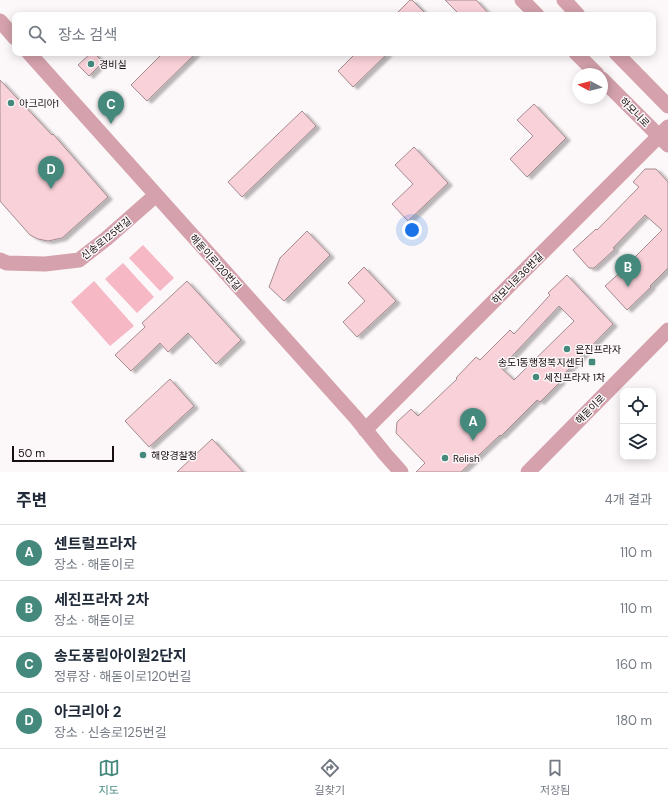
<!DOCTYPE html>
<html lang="ko">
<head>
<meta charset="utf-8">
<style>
  :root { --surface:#fff; --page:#f2f2f3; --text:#1f2937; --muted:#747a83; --line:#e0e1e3; --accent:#45897d }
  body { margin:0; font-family:"DM Sans","Noto Sans KR",sans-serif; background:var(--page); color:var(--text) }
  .controls { position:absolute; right:12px; bottom:12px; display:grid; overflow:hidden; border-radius:8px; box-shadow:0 2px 10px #0003 }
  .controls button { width:36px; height:36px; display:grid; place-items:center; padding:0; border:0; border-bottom:1px solid var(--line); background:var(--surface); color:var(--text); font:20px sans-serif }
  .compass { position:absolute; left:572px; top:68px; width:36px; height:36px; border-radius:50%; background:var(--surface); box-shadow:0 2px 10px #0003; rotate:277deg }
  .scale { position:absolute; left:12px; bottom:10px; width:102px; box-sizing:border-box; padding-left:4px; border:2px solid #170e10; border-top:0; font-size:11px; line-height:14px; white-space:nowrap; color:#170e10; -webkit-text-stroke:3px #fcf7f8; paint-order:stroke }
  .you { position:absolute; left:412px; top:230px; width:14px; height:14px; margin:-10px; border:3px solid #fff; border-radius:50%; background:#1a73e8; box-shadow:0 0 0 6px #1a73e833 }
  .badge { display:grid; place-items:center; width:26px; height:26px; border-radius:50%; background:var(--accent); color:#fff; font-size:13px; font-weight:700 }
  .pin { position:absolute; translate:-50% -33px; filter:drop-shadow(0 1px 2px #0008) }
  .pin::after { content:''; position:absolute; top:21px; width:14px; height:12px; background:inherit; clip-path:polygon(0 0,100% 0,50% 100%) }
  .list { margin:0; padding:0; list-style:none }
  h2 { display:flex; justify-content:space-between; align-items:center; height:52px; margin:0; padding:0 16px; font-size:17px }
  h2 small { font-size:13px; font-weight:400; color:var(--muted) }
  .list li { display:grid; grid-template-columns:26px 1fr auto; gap:12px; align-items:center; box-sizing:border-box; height:56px; padding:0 16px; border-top:1px solid var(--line) }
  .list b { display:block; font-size:15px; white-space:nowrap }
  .list p { margin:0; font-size:13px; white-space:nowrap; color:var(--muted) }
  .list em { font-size:13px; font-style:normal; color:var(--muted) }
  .icon { flex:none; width:22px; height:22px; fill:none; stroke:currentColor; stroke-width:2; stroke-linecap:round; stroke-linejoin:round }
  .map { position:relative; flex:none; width:668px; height:472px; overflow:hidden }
  .search { position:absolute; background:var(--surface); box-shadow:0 2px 10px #0003; left:12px; right:12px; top:12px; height:44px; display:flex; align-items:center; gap:10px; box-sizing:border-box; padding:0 14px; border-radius:8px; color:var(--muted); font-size:15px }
  .sheet { height:276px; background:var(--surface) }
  nav { display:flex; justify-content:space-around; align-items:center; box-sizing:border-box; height:56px; border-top:1px solid var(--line); background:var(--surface); font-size:11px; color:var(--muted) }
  nav a { display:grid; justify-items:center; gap:2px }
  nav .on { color:var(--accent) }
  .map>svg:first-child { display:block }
</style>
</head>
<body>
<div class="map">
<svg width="668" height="472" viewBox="0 0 668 472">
  <defs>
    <filter id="shadow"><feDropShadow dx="4.5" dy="2.5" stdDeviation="1" flood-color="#0004"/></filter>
  </defs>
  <rect width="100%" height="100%" fill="#fcf7f8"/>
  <path fill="#f6b8c5" d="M143 245 174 278 160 291 129 258Z
    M123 263 154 297 137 313 105 279Z
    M94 281 134 326 110 346 71 302Z"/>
  <path fill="#f9d1d9" stroke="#a48c91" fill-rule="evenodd" filter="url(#shadow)" d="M410 0H412L427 15H395Z
    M445 0H476L490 15H460Z
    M91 53H94L103 62 89 76 78 65Z
    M163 53H196L147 101 131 85Z
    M356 53H388L353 87 338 71Z
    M0 80 52 135 53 134 108 197 62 238 48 241 38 239 30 235 0 201Z
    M534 104 566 138 527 177 510 159 533 136 517 120Z
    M302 111 316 126 242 197 228 182Z
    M414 147 448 183 408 221 392 204 413 184 395 165Z
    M645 169H656L668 182V268L650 286 651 287 627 310 605 286 634 260 633 259 662 230 645 215 613 248 615 249 594 268H589L573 250 596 229 597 230 639 187 633 182Z
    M307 231 330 255 284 301 269 287 280 258Z
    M364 267 396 301 357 337 343 322 365 301 348 283Z
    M567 275 613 324 559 379 561 381 540 402 537 400 501 436 500 435 461 472H416L425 463 396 433 397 422 411 409 418 416 457 379 456 378 476 357 480 360 510 330 514 334 550 295 548 293ZM559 306 574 321 514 380 501 368Z
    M187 281 241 340 216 364 188 333 168 352 160 343 131 371 115 355 145 327 142 323Z
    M170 379 194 406 149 447 125 421Z
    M212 439 243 472H177Z"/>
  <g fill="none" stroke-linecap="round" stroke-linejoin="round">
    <path stroke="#d4a1ac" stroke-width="15" d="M522 0 537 15
      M564 0 578 15
      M0 21 15 38
      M29 53 356 418 385 454 401 472
      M576 53 597 74
      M616 53 668 106
      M602 79 668 145
      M0 260 7 263 45 264 79 260 106 239 156 195
      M365 430 668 127
      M528 472 668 330"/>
  </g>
  <g fill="#45897d" stroke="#fcf7f8" stroke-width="1.5">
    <circle cx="91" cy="64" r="4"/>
    <circle cx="11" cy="103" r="4"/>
    <circle cx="567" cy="349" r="4"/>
    <rect x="588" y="358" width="8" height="8" rx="2"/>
    <circle cx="536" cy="377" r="4"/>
    <circle cx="143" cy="455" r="4"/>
    <circle cx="445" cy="458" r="4"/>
  </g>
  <g text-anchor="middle" stroke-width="3" stroke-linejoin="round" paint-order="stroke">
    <g font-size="10" fill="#170e10" stroke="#fcf7f8" text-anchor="start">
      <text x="99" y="68">경비실</text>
      <text x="19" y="107">아크리아1</text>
      <text x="575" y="353">은진프라자</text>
      <text x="584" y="366" text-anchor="end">송도1동행정복지센터</text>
      <text x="544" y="381">세진프라자 1차</text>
      <text x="151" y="459">해양경찰청</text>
      <text x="453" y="462">Relish</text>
    </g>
    <g font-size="10" fill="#170e10" stroke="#fcf7f8">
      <text transform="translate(635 112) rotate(45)" y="4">하모니로</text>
      <text transform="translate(106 238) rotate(-39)" y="4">신송로125번길</text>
      <text transform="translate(216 262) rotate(48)" y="4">해돋이로120번길</text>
      <text transform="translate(517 278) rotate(-45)" y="4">하모니로36번길</text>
      <text transform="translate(590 409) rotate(-45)" y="4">해돋이로</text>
    </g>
  </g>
</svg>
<div class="controls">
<button><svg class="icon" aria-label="locate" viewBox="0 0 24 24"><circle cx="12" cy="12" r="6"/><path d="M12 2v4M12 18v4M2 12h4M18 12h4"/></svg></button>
<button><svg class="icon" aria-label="layers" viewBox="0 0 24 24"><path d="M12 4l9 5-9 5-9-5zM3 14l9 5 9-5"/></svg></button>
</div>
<svg class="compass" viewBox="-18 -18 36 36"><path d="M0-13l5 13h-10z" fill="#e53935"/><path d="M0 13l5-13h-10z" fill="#747a83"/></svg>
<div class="scale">50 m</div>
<div class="you"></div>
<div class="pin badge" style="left:473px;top:441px">A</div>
<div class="pin badge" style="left:628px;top:287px">B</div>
<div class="pin badge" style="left:111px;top:124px">C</div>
<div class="pin badge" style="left:51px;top:189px">D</div>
<div class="search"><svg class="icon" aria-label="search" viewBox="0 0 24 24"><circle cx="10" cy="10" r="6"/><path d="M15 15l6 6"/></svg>장소 검색</div>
</div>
<section class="sheet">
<h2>주변<small>4개 결과</small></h2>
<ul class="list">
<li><span class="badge">A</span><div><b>센트럴프라자</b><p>장소 · 해돋이로</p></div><em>110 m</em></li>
<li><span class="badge">B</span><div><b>세진프라자 2차</b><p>장소 · 해돋이로</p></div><em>110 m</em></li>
<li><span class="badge">C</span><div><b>송도풍림아이원2단지</b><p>정류장 · 해돋이로120번길</p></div><em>160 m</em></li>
<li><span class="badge">D</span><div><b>아크리아 2</b><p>장소 · 신송로125번길</p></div><em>180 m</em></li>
</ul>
</section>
<nav>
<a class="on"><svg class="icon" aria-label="map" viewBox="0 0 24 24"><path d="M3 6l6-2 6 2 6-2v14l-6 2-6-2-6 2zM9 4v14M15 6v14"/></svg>지도</a>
<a><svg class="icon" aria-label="directions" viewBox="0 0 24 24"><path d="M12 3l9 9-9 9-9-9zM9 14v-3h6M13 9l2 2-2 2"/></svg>길찾기</a>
<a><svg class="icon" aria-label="saved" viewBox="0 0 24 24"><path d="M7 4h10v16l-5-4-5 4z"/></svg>저장됨</a>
</nav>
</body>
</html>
